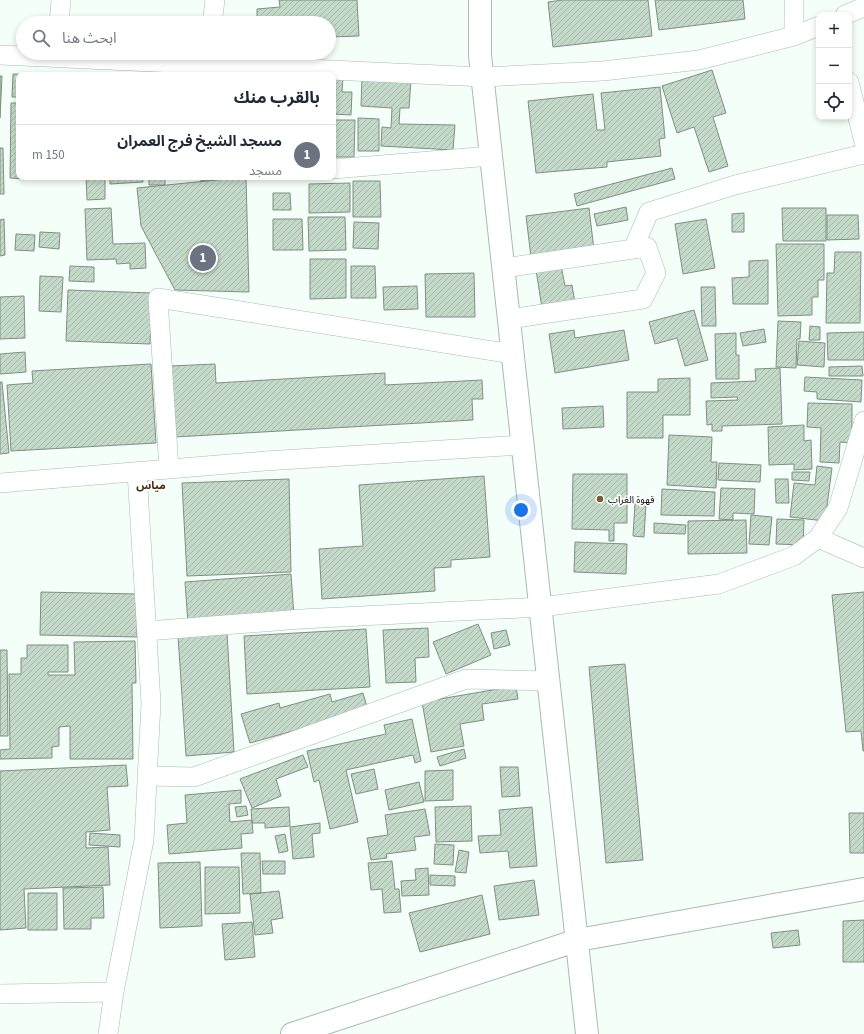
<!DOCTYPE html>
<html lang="ar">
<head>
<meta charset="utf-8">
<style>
  :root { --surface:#fff; --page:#f6f6f7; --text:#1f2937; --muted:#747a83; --line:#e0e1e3; --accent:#db2777 }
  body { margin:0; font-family:"Source Sans 3","Noto Sans Arabic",sans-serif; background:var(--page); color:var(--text); direction:rtl }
  .controls { position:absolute; right:12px; top:12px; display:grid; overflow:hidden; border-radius:8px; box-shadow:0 2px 6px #0003 }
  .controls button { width:36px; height:36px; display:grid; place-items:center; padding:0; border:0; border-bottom:1px solid var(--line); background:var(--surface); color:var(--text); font:20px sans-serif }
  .you { position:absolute; left:521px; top:510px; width:14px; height:14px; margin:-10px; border:3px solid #fff; border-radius:50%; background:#1a73e8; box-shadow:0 0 0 6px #1a73e833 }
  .badge { display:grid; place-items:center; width:26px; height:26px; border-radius:50%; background:var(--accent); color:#fff; font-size:13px; font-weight:700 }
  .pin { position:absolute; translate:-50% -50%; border:2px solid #fff; box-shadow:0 1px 4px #0006 }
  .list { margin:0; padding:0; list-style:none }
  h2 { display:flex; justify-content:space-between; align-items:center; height:52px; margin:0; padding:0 16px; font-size:17px }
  h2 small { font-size:13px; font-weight:400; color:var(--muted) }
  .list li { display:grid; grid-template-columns:26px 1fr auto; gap:12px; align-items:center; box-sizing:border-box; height:56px; padding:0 16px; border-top:1px solid var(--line) }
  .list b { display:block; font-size:15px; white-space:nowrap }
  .list p { margin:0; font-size:13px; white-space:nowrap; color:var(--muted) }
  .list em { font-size:13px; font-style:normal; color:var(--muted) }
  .icon { flex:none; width:22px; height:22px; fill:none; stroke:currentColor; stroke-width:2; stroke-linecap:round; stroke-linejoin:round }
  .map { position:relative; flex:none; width:864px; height:1034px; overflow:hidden; direction:ltr }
  .search { position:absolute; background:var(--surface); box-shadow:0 2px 6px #0003; left:16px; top:16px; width:320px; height:44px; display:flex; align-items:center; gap:10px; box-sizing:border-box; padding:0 14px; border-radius:22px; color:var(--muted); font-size:15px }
  .panel { position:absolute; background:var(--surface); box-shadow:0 2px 6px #0003; left:16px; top:72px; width:320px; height:108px; border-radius:8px; direction:rtl }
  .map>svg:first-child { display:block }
</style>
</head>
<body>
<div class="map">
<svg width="864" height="1034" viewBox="0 0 864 1034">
  <defs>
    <pattern id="building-hatch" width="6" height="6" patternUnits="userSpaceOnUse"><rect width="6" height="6" fill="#c4d9c9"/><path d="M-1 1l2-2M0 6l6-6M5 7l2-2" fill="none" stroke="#a7b9ab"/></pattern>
  </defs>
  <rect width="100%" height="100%" fill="#f4fffa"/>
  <path fill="url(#building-hatch)" stroke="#7d9081" d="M279 0H357L359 36 329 37V23H240L239 18 257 17V9L280 7Z
    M563 0H648L652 36 553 47 548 2Z
    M655 0H743L745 19 659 30Z
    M712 70 726 113 713 117 728 166 709 172 694 127 677 133 662 86Z
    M13 74 39 75H19V97H12Z
    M0 76H2L0 118Z
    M333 76 343 77 342 92H352L351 115 333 114Z
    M362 77 411 80 409 108H400L399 124 455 125 453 150 381 146 382 127 391 128 392 108 361 106Z
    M660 87 665 138 659 139 661 156 607 162V167L536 173 528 101 593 94 597 130H605L601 93Z
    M11 103H19V177H25V179L10 178Z
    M358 118 379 119V151H358Z
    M333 120H355L354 157H333Z
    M0 148H3L4 194H0Z
    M672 168 675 179 577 206 574 194Z
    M28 177H71V179H28Z
    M86 177H105V199L87 200Z
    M110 177H142L143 182 110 184Z
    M149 177H165V185H149Z
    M200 177H228L201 181Z
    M246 177 249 292 175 290 141 226 137 188Z
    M353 181H380L381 217H353Z
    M350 183V212L309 213V184Z
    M273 193H290L291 210H273Z
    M626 207 628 220 597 226 594 214Z
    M111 208 113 244 145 243 146 268 130 269V263L117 264 116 259 87 260 85 209Z
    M589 208 594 250 531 257 526 216Z
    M782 208H826V241H783Z
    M744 213V232H732V214Z
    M827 215H858L859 239 827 240Z
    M308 217H345L346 250 309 251Z
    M4 219 5 255 0 256V220Z
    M273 219H302L303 250H273Z
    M706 219 715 268 683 274 675 224Z
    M354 222 379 223 378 249 353 248Z
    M40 232 60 233 59 249 39 247Z
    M16 234 35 235 34 251 15 250Z
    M776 244H824V280H818V297H812V315L778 316Z
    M835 252H861L860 323H826L827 273H834Z
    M310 259H346V298L310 299Z
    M768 260V304H733L732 278 749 277V261Z
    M561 265 565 286 572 285 575 303 542 308 536 270Z
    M70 266 94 267V282L69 281Z
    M351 266H375L376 298H351Z
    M474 273 475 317H426L425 274Z
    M40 276 63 277 61 312 39 311Z
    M417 286 418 309 384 310 383 287Z
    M701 287H715L716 326H702Z
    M68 290 152 293 150 344 66 341Z
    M24 296 25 338 0 339V297Z
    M694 310 708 360 685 366 677 338 655 344 649 322Z
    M778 321 801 322 800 339H797L796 368 776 367Z
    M810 326 820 327V340H809Z
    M764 329 766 342 743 346 740 333Z
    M574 330 575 338 624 330 629 360 555 373 549 334Z
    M864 332V360H828L827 333Z
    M736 333V355H739V379H716L715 334Z
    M799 341 825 343 824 367 797 365Z
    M25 352 26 372 0 374V354Z
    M151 364 156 443 11 451 7 385 33 383 32 371Z
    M215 364 216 383 385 373V385L482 380 483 399H472L473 420 175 437 171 366Z
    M862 366 863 376H829V367Z
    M780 368 782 424 722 426V431H712V424L707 425 706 401 738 400 737 397 711 398V383L756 381 755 369Z
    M805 377 862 380 861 402 817 399V392L804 391Z
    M690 378V415H663V438H627V392H658V379Z
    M0 382H2L9 453 0 454Z
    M808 403 852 404V443L840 442 839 463 820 462 821 428 807 427Z
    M603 406 604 427 563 429 562 408Z
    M804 425V441L811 440 812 469 794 470V464L769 465 768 427Z
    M669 435 712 437 711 462H717L716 488 667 485Z
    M719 463 761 465 760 482 718 480Z
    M817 466 832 468 825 521 790 517 794 483 815 485Z
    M792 472H810L809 481 792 480Z
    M573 474H627V523H614V541H609V530L572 529Z
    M484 476 490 557 451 560V567L434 568 435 591 322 599 319 549 363 546 359 485Z
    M289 479 291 572 187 576 182 483Z
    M775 479H788L789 503H776Z
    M721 488 755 489 754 514 733 513V520L719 519Z
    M662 489 715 492 714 516 661 515Z
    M635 503 646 504 644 537 633 536Z
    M751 515 772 517 769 545 749 544Z
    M777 519 804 520 803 545 776 544Z
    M746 520 747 553 688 554V521Z
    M654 523 686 525 685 534 654 533Z
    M575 542 627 544 626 574 574 572Z
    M291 574 294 616 188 624 185 582Z
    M41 592 138 594 137 637 40 635Z
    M864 592V751H863L861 731 846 732 832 595Z
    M478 624 491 655 446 674 433 642Z
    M428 628 429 657 415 658 416 682 386 683 383 630Z
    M366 629 370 687 247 694 244 636Z
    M506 630 510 645 494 649 491 633Z
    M227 633 234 752 186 756 178 636Z
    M135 641 136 683H132L133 759H70V726L59 727V746L52 747V758L0 759V750L10 749 9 674H21V658H27V645H68V672H48V675H75L74 642Z
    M0 650H7L8 736H0Z
    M625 664 643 860 606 863 589 667Z
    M516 686 518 699 482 704 484 720 460 724 464 746 431 752 422 702Z
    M363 693 368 710 250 743 241 714 279 703 280 708 330 694 332 702Z
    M412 719 421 761 415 763 413 755 346 770 358 822 330 829 319 780 314 782 307 751 386 734 384 725Z
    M464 749 466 758 440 766 437 757Z
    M303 755 308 767 276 779 281 796 252 808 240 779Z
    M126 765 128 786 107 787 110 830 86 832V848L108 847 110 885 24 889 26 928 0 930V771Z
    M500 767H518L520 796 502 797Z
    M374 769 378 789 356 794 351 774Z
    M453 770V800L425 801V771Z
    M419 782 424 802 389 810 385 790Z
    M241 790V803L229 804 230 822 252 820 253 833 241 834 242 848 169 854 167 825 187 823 185 795Z
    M246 806 248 815 237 817 235 807Z
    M471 806 472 841 436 842 435 807Z
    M289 807 290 826 265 828V823H252L251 809Z
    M532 807 537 866 510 868 508 851 480 853 478 836 501 835 499 810Z
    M425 809 430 835 414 837 416 850 386 854 387 858 371 860 367 838 388 835 385 815Z
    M849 813H864V853H850Z
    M320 823V833L312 834 314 857 293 859 290 827Z
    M90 833 120 835V847L89 845Z
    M285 834 288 851 279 853 275 836Z
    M435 844 454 845 453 865 434 864Z
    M459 850 469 852 466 873 455 872Z
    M241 853H260L261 893 243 894Z
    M262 861H285V874H263Z
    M392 861 395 889H399L401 912 384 913 382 889 371 890 368 863Z
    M200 862 202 926 160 928 158 863Z
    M205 867H239L240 913 205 914Z
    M428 868 429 895 402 896 401 881 416 880 415 869Z
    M430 875 455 876V886L430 885Z
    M534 880 539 915 499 920 494 886Z
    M103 887 104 918H91V929H64L63 888Z
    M279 891 283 918 271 920 273 933 255 935 250 894Z
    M28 893H57V930H28Z
    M482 895 490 934 420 952 409 913Z
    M864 920V962H843V921Z
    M252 922 255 957 225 960 222 924Z
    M798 930 800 945 773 948 771 933Z"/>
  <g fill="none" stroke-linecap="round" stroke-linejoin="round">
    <defs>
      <path id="minor" d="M845 15 864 7
        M59 23 61 0
        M212 23 215 0
        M794 36V0
        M0 55 483 77 603 71 699 60 794 36 819 26
        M849 82 864 142
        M333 169 491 156
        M633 249 649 212 735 185 864 154
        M504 268 647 247 656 273 643 299 509 319
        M169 469 158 298 513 354
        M0 483 265 461 523 445
        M818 538 864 558
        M147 631 301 619 541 607 719 584 794 556 818 538 838 508 864 421
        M147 776 194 777 466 679 549 681
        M0 994 114 992
        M108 1034 114 992 144 840 151 703 137 472"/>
      <path id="tertiary" d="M480 0V55L587 1034
        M292 1034 578 940 864 889"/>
    </defs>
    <use href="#minor" stroke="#a3bdb3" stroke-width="20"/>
    <use href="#tertiary" stroke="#a3bdb3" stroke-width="24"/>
    <use href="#minor" stroke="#fff" stroke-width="19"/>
    <use href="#tertiary" stroke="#fff" stroke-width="22"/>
  </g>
  <circle fill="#7a5d31" stroke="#fff" stroke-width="1.5" cx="600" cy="499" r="4"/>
  <g text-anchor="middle" stroke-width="3.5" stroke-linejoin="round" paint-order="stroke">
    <g font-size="10" fill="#060f0c" stroke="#fff" text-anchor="start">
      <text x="608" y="503">قهوة الغراب</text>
    </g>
    <g font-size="11" font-weight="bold" fill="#432c07" stroke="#fff">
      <text x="151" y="489">مياس</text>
    </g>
  </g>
</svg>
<div class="controls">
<button>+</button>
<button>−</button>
<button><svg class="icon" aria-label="locate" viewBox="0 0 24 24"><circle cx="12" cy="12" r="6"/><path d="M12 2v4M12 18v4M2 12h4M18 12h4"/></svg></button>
</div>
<div class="you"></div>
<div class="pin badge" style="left:203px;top:258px;background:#6b7280">1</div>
<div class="search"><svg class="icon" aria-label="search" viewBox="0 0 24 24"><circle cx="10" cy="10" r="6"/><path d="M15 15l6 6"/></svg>ابحث هنا</div>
<section class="panel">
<h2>بالقرب منك<small></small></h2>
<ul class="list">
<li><span class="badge" style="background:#6b7280">1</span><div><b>مسجد الشيخ فرج العمران</b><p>مسجد</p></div><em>150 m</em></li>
</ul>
</section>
</div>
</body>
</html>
